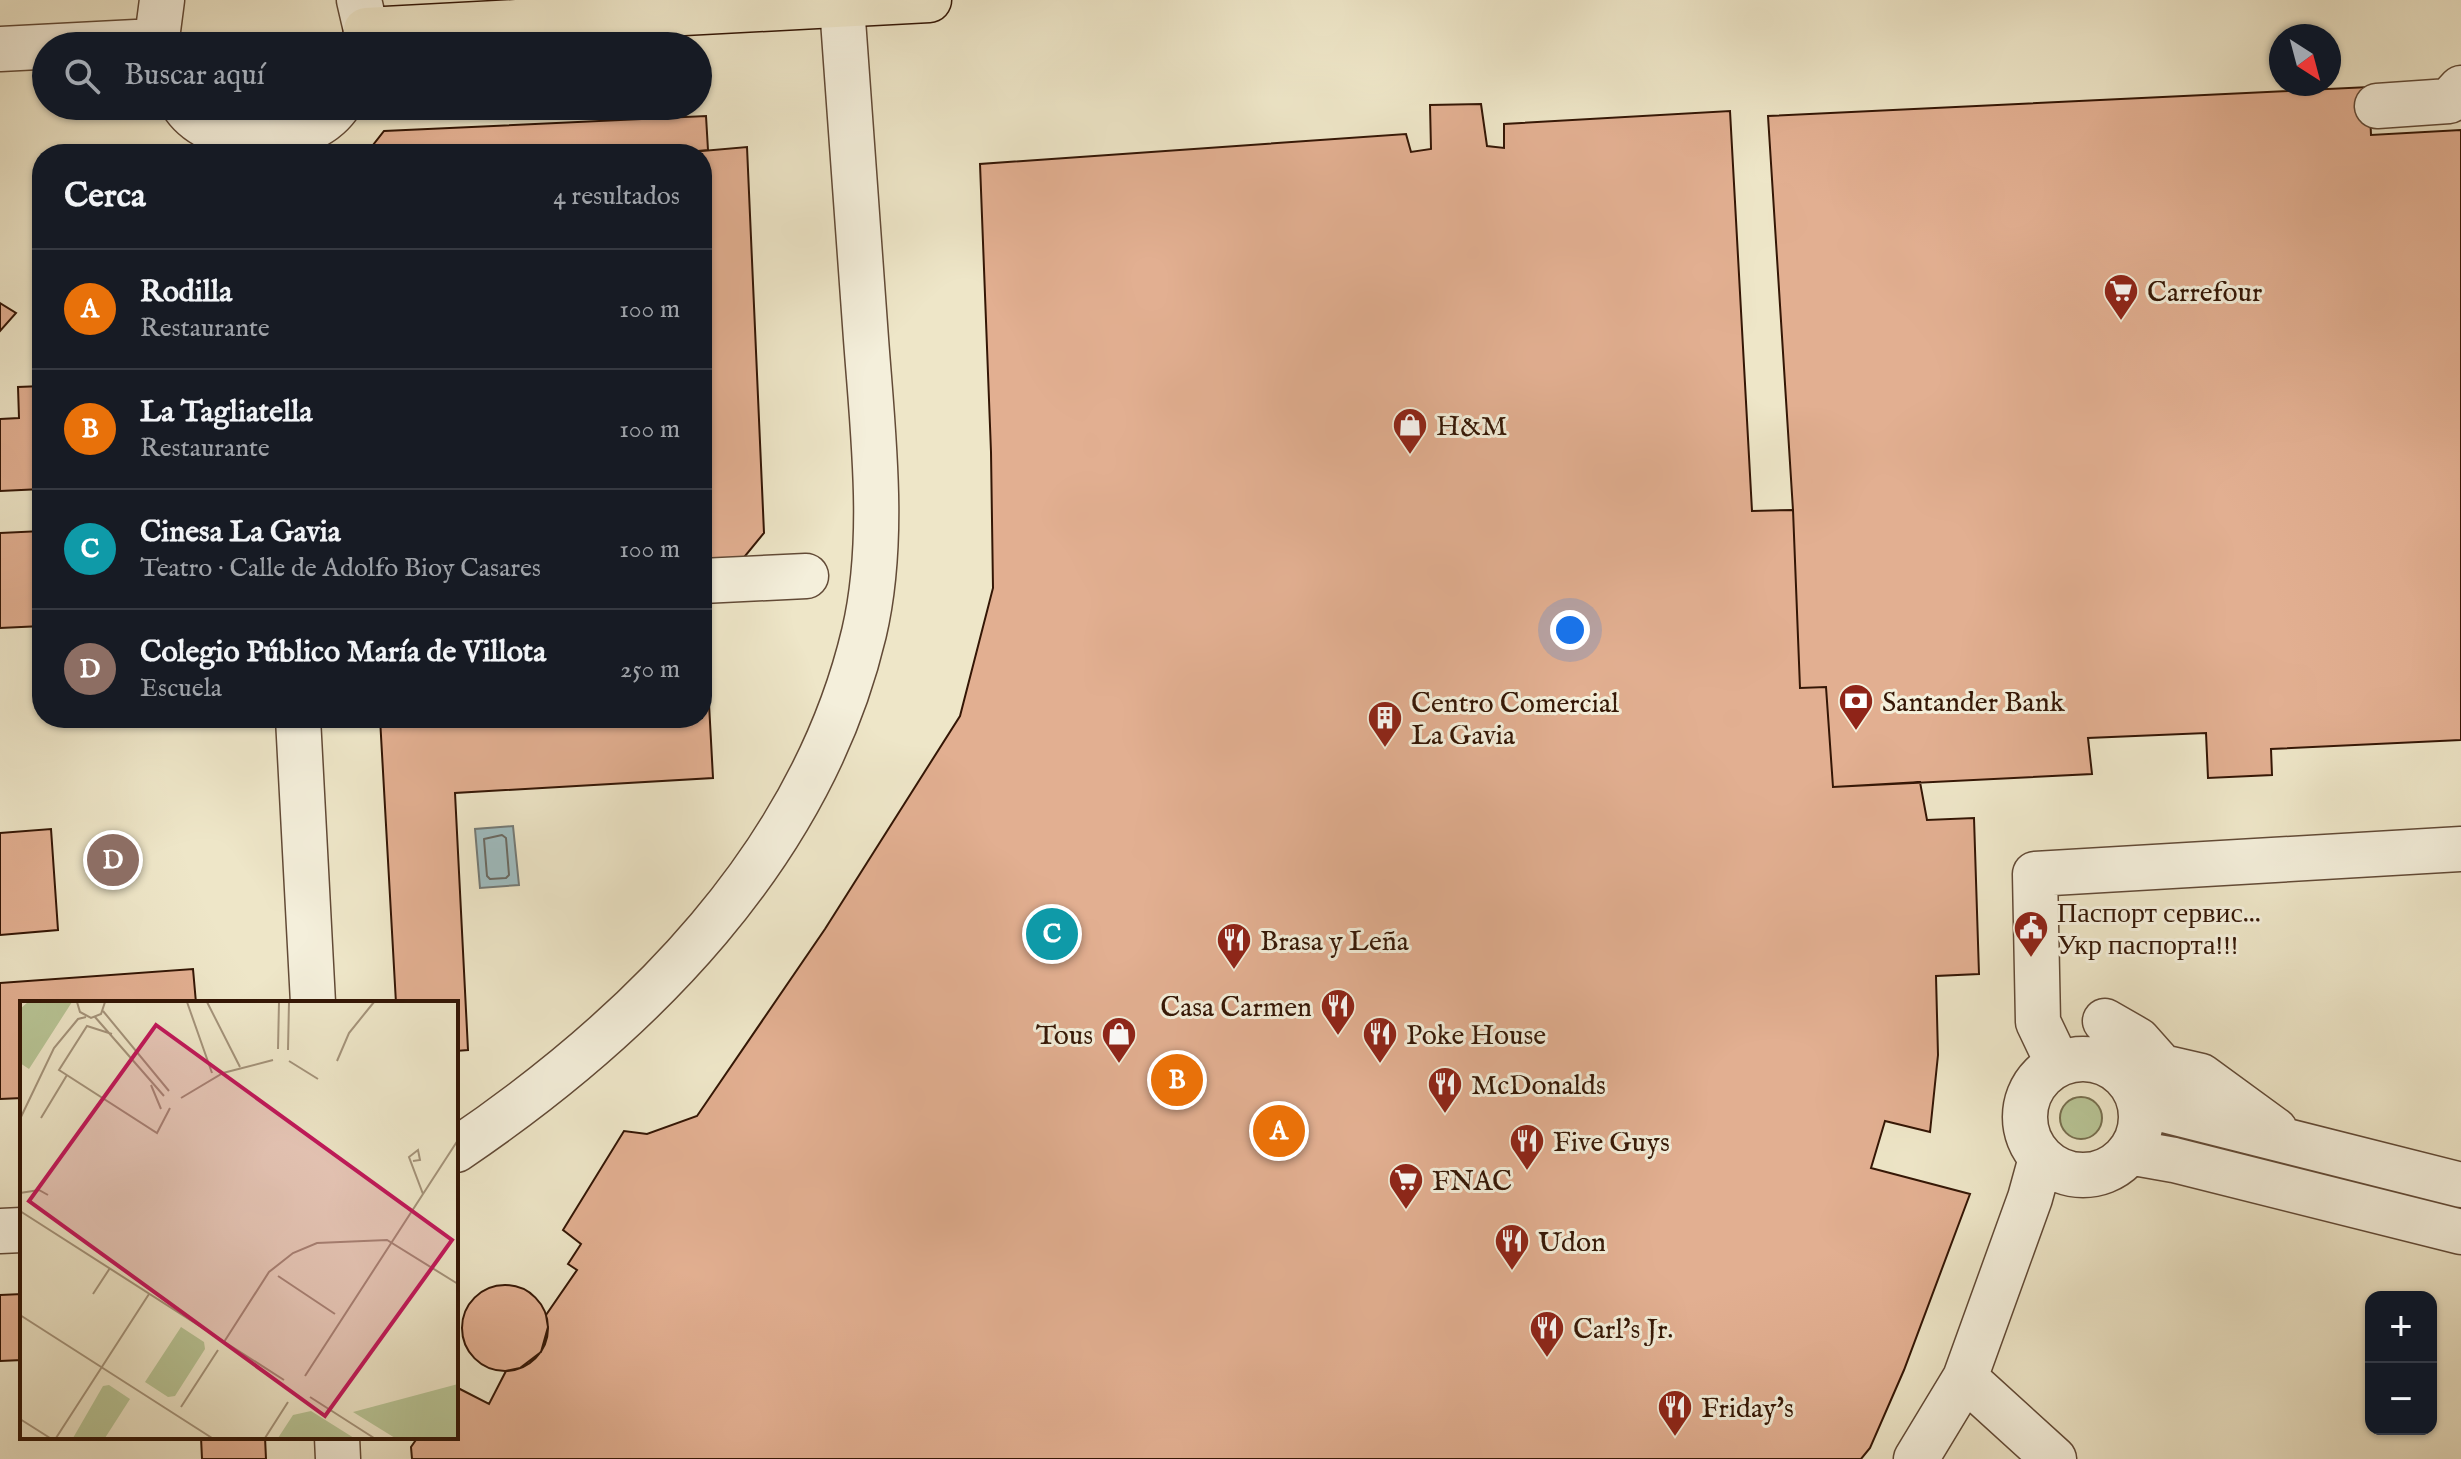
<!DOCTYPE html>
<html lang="es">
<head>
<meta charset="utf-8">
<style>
  :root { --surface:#171b24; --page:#20242c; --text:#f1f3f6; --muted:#9ea1a6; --line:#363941; --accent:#7c3aed }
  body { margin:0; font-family:"IM FELL English",serif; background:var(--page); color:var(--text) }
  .controls { position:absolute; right:24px; bottom:24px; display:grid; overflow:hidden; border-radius:16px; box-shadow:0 2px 6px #0004 }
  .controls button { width:72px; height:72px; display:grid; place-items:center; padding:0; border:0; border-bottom:2px solid var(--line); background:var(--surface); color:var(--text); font:40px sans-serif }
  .compass { position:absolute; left:2269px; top:24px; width:72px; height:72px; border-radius:50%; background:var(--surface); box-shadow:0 2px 6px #0004; rotate:144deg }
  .you { position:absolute; left:1570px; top:630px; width:28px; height:28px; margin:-20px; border:6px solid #fff; border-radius:50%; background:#1a73e8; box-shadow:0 0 0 12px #1a73e833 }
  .badge { display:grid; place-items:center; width:52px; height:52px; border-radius:50%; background:var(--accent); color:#fff; font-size:26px; font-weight:700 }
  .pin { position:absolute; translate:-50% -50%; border:4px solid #fff; box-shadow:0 2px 8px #0006 }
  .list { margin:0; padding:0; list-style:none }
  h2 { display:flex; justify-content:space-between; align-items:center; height:104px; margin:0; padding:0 32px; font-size:34px }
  h2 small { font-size:26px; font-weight:400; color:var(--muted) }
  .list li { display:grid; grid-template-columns:52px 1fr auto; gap:24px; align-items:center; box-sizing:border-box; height:120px; padding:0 32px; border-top:2px solid var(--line) }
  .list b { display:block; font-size:30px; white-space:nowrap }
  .list p { margin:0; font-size:26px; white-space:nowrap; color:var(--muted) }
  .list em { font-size:26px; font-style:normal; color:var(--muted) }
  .icon { flex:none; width:44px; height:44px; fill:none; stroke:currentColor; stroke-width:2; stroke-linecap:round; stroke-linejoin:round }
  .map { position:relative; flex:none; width:2461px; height:1459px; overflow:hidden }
  .search { position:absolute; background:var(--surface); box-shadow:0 2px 6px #0004; left:32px; top:32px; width:680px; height:88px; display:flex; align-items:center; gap:20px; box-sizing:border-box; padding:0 28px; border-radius:44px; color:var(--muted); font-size:30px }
  .panel { position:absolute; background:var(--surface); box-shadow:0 2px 6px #0004; left:32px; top:144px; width:680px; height:584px; border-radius:32px }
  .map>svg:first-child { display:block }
</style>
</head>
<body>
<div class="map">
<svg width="2461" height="1459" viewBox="0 0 2461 1459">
  <rect width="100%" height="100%" fill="#eee6c8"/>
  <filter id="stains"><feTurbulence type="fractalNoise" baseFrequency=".0025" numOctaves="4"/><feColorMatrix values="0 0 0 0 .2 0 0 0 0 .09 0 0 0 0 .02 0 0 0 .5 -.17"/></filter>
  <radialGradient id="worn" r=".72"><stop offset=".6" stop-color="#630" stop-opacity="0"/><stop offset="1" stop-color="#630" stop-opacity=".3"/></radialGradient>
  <path fill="#b8c596" stroke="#766e4e" stroke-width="2" d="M2060 1118a21 21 0 1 1 42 0a21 21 0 1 1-42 0Z"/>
  <path fill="#9fbdc1" stroke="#747a76" stroke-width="2" d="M513 826 519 885 480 888 475 829Z"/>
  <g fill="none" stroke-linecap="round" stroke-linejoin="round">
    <path stroke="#6a6a63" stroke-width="2" d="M502 835 506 838 509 875 506 878 490 879 487 876 484 839Z"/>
  </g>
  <path fill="#e2af91" stroke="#341605" stroke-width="2" d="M2369 87 2371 135 2461 130V740L2271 749 2272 775 2208 778 2206 733 2088 738 2092 774 1833 787 1826 687 1800 688 1793 510 1768 116Z
    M1481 104 1487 146 1504 148V124L1730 111 1752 511 1793 510 1800 688 1826 687 1833 787 1920 782 1927 820 1974 818 1979 974 1936 976 1938 1055 1930 1132 1885 1121 1871 1168 1970 1194 1904 1370 1870 1448 1861 1459H412L411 1447 418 1437H456V1387L489 1404 506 1371 520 1368 541 1352 548 1327 546 1315 577 1270 568 1264 581 1244 563 1230 624 1131 647 1134 697 1116 825 929 960 716 993 588 991 452 980 164 1406 134 1411 152 1431 149 1430 105Z
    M706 116 708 150 668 154H366L384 131Z
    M747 147 764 533 741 561 702 563V154H668Z
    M0 303 16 313 0 331Z
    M42 386V489L0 491V419L19 418 18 387Z
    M42 531V626L0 628V533Z
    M708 685 713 778 455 793 468 1050 456 1051V1003H396L380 718H702V686Z
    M51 829 58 930 0 935V833Z
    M193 969 196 1003H22V1098L0 1099V983Z
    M462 1328a43 43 0 1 1 86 0a43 43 0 1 1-86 0Z
    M22 1294V1360L0 1361V1295Z
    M201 1437H265L266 1459H202Z"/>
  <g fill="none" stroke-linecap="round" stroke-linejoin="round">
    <defs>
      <path id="minor" d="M359 0 366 30 364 46
        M156 46 162 0
        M0 49 155 41
        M184 106C215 150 306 150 338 106
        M2377 106 2449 101 2461 88
        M702 581 806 576
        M298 718 313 1003
        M2105 1021 2138 1040 2162 1067 2201 1076 2275 1130
        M2025 1117a58 58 0 1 1 116 0a58 58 0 1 1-116 0Z
        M2058 1064 2038 1022 2035 874 2461 849
        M2140 1104 2461 1185
        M456 1150C639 1026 811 856 864 633 886 540 873 434 866 339 858 228 850 117 842 6
        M2129 1152 2174 1160 2461 1232
        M0 1231 22 1230
        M1965 1378 2054 1459
        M337 1437 338 1459
        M1916 1459 1965 1378 2030 1198 2041 1158"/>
      <path id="major" d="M366 30 929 0"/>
    </defs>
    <use href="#minor" stroke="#624a36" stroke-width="47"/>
    <use href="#major" stroke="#341605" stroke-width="47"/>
    <use href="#minor" stroke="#f4efdb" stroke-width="44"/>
    <use href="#major" stroke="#eee6c8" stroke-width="44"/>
  </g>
  <defs>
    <symbol id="supermarket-pin" viewBox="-11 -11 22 30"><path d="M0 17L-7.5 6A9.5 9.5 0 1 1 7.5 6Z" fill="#8f2418" stroke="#f4efdb"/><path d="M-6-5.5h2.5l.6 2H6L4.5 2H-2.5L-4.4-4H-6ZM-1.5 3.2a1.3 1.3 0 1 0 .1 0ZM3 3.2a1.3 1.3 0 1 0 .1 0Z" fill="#fff"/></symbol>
    <symbol id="shop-pin" viewBox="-11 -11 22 30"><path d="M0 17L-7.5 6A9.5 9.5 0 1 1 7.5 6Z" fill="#8f2418" stroke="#f4efdb"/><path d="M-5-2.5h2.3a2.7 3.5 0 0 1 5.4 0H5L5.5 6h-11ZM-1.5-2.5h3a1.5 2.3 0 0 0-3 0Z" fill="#fff"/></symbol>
    <symbol id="bank-pin" viewBox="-11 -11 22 30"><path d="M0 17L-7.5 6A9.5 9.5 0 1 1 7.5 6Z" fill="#8f2418" stroke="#f4efdb"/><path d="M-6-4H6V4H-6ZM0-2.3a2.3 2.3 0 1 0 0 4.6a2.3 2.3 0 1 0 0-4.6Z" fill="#fff"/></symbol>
    <symbol id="building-pin" viewBox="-11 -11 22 30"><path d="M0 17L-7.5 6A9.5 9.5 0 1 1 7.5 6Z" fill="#8f2418" stroke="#f4efdb"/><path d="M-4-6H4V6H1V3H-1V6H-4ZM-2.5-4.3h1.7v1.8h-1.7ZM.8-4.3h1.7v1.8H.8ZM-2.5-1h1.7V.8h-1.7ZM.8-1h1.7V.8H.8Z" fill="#fff"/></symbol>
    <symbol id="civic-pin" viewBox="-11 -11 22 30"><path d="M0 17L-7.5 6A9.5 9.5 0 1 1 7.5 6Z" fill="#8f2418" stroke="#f4efdb"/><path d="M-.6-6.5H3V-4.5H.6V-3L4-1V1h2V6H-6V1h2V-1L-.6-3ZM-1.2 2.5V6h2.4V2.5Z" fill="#fff"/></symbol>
    <symbol id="restaurant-pin" viewBox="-11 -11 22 30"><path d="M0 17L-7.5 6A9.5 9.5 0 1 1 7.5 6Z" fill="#8f2418" stroke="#f4efdb"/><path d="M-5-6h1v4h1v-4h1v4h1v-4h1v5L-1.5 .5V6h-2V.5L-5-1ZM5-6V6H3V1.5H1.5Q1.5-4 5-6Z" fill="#fff"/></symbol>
  </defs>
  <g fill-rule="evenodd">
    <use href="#supermarket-pin" x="2101" y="271" width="40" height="54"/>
    <use href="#shop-pin" x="1390" y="405" width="40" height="54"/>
    <use href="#bank-pin" x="1836" y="681" width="40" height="54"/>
    <use href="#building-pin" x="1365" y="698" width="40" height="54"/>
    <use href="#civic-pin" x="2011" y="908" width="40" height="54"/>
    <use href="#restaurant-pin" x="1214" y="920" width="40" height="54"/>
    <use href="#restaurant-pin" x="1318" y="986" width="40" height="54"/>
    <use href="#shop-pin" x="1099" y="1014" width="40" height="54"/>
    <use href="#restaurant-pin" x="1360" y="1014" width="40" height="54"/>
    <use href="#restaurant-pin" x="1425" y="1064" width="40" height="54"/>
    <use href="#restaurant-pin" x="1507" y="1121" width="40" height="54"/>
    <use href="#supermarket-pin" x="1386" y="1160" width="40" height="54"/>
    <use href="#restaurant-pin" x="1492" y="1221" width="40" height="54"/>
    <use href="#restaurant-pin" x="1527" y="1308" width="40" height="54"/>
    <use href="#restaurant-pin" x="1655" y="1387" width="40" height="54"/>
  </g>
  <g text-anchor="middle" stroke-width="6" stroke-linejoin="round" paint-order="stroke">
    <g font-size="28" fill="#341605" stroke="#f4efdb" text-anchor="start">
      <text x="2147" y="301">Carrefour</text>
      <text x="1436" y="435">H&amp;M</text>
      <text x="1882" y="711">Santander Bank</text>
      <text x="1411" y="712">Centro Comercial<tspan x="1411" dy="32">La Gavia</tspan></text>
      <text x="2057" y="922">Паспорт сервис...<tspan x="2057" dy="32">Укр паспорта!!!</tspan></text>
      <text x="1260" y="950">Brasa y Leña</text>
      <text x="1312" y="1016" text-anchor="end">Casa Carmen</text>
      <text x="1093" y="1044" text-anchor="end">Tous</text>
      <text x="1406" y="1044">Poke House</text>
      <text x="1471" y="1094">McDonalds</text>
      <text x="1553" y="1151">Five Guys</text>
      <text x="1432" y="1190">FNAC</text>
      <text x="1538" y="1251">Udon</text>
      <text x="1573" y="1338">Carl's Jr.</text>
      <text x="1701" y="1417">Friday's</text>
    </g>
  </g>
  <g transform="translate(20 1001)">
    <rect width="438" height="438" fill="#eee6c8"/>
    <path d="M8 1H52L9 68 0 62V8ZM161 326 184 341 185 348 155 395 148 396 125 381ZM438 383V437H375L333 411ZM89 384 110 398 85 437H53L83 385ZM291 410 334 437H258L273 414Z" fill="#b8c596"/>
    <path fill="none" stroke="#a4937a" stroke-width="2" d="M57 1 60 11 71 17 81 13 85 1M167 1 192 72M187 1 220 66M83 10 149 90M75 16 144 95M92 33 67 25 39 69 137 132 150 107M258 48 259 1M268 49 269 1M269 60 298 78M317 60 329 32 354 1M131 84 141 108M161 97 203 72 253 59M21 117 47 74M0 118 34 47 58 18 66 16M393 160 400 159 398 149 389 156 403 193M0 192 19 189 28 194M0 210 264 379M258 275 315 313M73 293 90 267M0 314 192 437M204 341 249 271 273 252 297 242 367 239 438 283M285 375 438 139M290 396 354 437M161 406 198 349M0 418 30 437M36 437 129 293M245 437 268 401"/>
    <path fill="#c2185b" fill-opacity="0.15" stroke="#c2185b" stroke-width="4" d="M136 24 432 239 305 415 9 200Z"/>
    <rect width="438" height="438" fill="none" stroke="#341605" stroke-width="4"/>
  </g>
  <rect width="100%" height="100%" filter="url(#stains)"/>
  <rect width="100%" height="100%" fill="url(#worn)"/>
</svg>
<div class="controls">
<button>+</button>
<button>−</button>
</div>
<svg class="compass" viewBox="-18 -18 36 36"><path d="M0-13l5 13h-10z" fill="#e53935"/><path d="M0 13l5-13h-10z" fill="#9ea1a6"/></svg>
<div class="you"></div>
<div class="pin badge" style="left:1279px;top:1131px;background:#e8710a">A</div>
<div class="pin badge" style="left:1177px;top:1080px;background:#e8710a">B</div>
<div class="pin badge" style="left:1052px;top:934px;background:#0f9aa8">C</div>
<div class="pin badge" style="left:113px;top:860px;background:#8d6e63">D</div>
<div class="search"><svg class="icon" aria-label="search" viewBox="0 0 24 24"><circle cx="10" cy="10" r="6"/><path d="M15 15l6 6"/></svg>Buscar aquí</div>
<section class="panel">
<h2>Cerca<small>4 resultados</small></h2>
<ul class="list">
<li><span class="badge" style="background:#e8710a">A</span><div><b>Rodilla</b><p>Restaurante</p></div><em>100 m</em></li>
<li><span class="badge" style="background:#e8710a">B</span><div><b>La Tagliatella</b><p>Restaurante</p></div><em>100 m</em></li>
<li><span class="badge" style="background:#0f9aa8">C</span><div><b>Cinesa La Gavia</b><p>Teatro · Calle de Adolfo Bioy Casares</p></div><em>100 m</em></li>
<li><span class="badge" style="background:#8d6e63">D</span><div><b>Colegio Público María de Villota</b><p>Escuela</p></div><em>250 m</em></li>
</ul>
</section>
</div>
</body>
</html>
